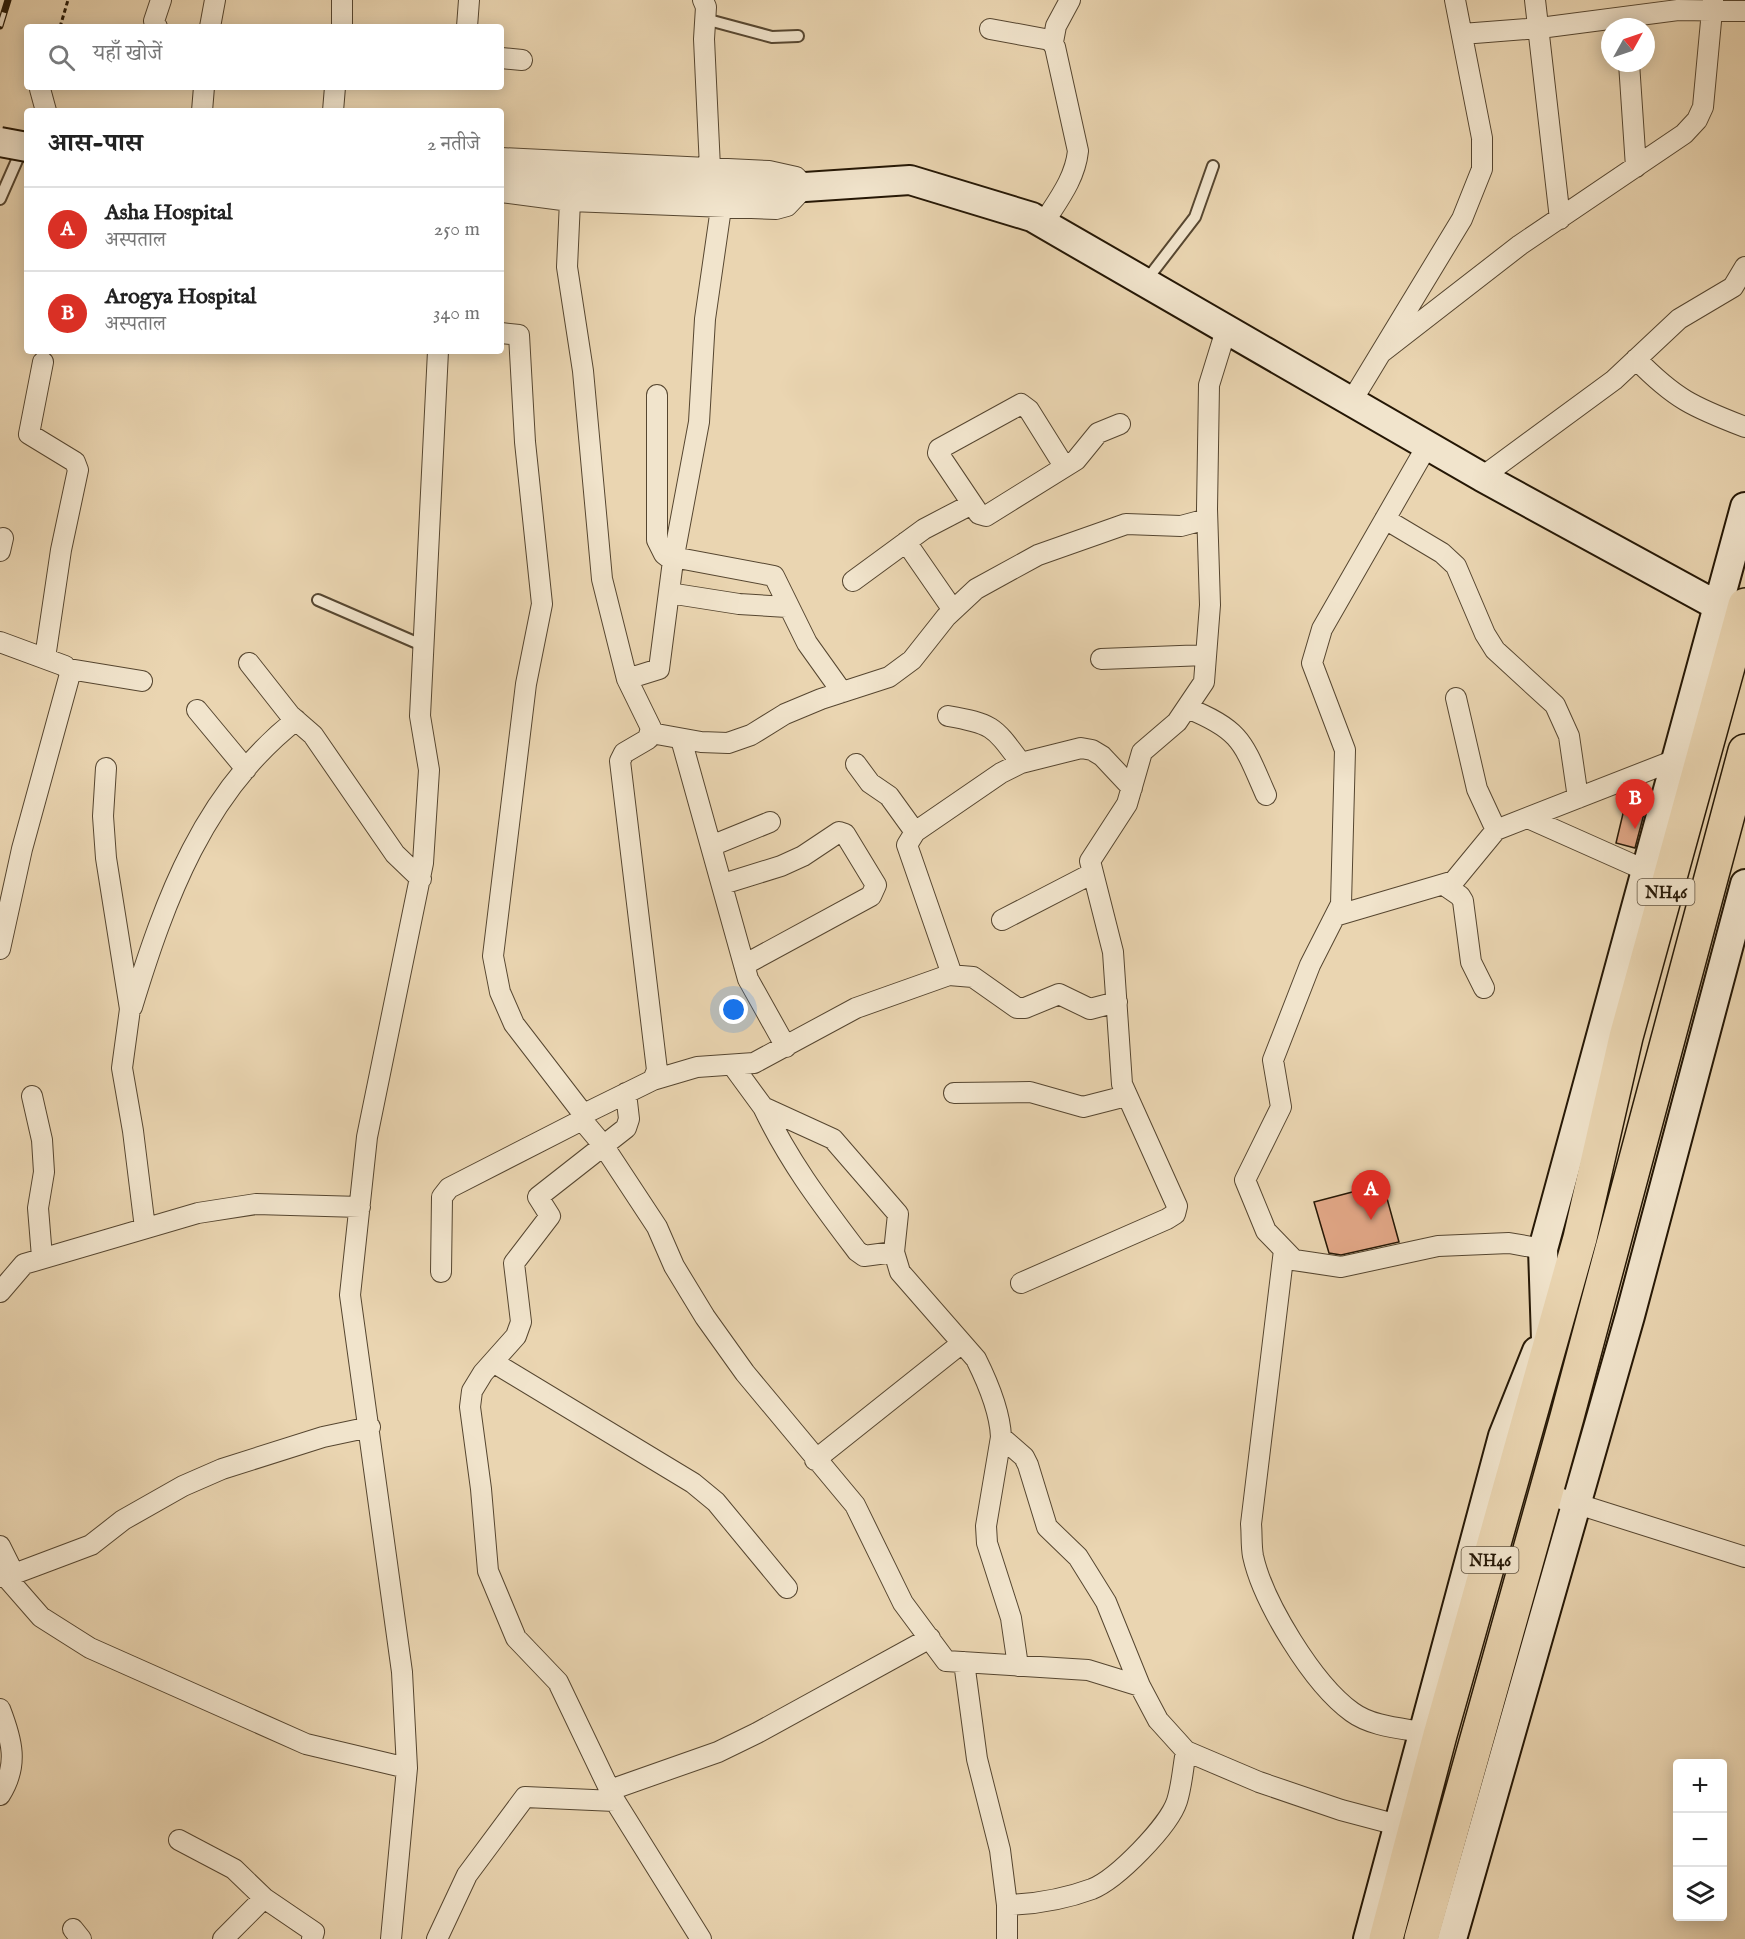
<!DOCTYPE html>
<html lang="hi">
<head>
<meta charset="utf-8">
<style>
  :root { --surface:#fff; --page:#f2f2f2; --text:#222; --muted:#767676; --line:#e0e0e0; --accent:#d93025 }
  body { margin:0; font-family:"IM FELL English","Noto Serif Devanagari",serif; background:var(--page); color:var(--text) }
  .controls { position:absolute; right:18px; bottom:18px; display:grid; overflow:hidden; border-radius:6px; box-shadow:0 3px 15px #0003 }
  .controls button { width:54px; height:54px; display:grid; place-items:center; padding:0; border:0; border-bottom:2px solid var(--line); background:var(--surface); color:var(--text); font:30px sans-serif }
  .compass { position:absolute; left:1601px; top:18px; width:54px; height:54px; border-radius:50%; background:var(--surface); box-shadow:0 3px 15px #0003; rotate:50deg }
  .you { position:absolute; left:734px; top:1010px; width:21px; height:21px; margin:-15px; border:4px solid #fff; border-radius:50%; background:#1a73e8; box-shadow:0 0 0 9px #1a73e833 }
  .badge { display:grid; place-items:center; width:39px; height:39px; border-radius:50%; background:var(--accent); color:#fff; font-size:20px; font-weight:700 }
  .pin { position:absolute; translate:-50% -50px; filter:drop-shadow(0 2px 3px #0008) }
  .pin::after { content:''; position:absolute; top:32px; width:21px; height:18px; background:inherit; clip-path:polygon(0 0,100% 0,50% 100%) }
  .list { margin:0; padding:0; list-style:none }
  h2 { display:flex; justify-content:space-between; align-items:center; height:78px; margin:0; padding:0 24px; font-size:26px }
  h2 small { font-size:20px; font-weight:400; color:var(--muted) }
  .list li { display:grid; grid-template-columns:39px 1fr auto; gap:18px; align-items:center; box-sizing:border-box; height:84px; padding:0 24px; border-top:2px solid var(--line) }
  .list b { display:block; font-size:22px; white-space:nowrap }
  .list p { margin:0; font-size:20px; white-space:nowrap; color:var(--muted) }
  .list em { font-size:20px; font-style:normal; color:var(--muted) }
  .icon { flex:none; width:33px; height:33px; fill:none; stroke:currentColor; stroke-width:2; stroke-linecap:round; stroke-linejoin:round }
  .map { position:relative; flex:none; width:1745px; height:1939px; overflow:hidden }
  .search { position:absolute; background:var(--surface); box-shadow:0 3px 15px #0003; left:24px; top:24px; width:480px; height:66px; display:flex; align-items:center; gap:15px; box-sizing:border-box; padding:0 21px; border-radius:6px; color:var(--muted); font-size:22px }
  .panel { position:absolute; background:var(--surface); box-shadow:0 3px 15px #0003; left:24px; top:108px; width:480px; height:246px; border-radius:6px }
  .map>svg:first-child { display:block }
</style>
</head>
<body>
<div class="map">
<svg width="1745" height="1939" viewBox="0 0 1745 1939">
  <rect width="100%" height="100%" fill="#ead5b1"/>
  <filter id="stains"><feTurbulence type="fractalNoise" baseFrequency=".00333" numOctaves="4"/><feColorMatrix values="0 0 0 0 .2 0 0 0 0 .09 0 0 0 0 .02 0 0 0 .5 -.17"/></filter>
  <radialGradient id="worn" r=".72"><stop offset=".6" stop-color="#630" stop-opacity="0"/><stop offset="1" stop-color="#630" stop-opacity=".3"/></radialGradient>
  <path fill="#e3a888" stroke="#251705" stroke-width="1.5" d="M1626 801 1646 806 1635 848 1616 843Z
    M1383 1184 1399 1242 1341 1255 1329 1253 1314 1202Z"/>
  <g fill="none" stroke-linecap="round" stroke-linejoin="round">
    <defs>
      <path id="lane" d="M705 19 772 37 798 36
        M0 199 22 149
        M1145 282 1195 217 1213 166
        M318 600 424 646"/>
      <path id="street" d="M342 0V27
        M703 0 706 7 704 39 710 168
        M1535 0 1560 219
        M157 27 154 21 161 0
        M210 27 215 0
        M467 27 469 0
        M990 29 1050 40 1055 47 1078 151C1075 179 1058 200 1043 224
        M1462 34 1540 28 1678 10 1745 11
        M1053 42 1056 26 1070 0
        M501 58 522 60
        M1629 63 1636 167
        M40 89 46 111
        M202 111 204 87
        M333 111 335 87
        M501 158 769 171 796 177 805 187 787 206 776 209 570 201 501 192
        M570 201 567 267 583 371 602 579 627 679 651 728 648 739 624 753 620 761 657 1070 653 1080 590 1111 584 1115 582 1120 603 1145 657 1227 674 1266 705 1317 745 1373 855 1505 903 1603 946 1661 1088 1670 1140 1686 1158 1720 1186 1751 1259 1782 1341 1810 1409 1828
        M501 333 519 335 525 442 542 604 526 684 493 956 500 992 514 1024 584 1115
        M1382 352 1520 245 1684 134 1697 120 1703 107 1713 0
        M1636 359C1675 399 1693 407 1745 427
        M43 362 29 434 75 462 78 470 61 550 45 658
        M657 395V540L664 554 673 561
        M1351 402 1462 219 1482 169V138L1455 0
        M1427 446 1322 629 1312 663 1345 750 1341 904 1310 965 1273 1060 1281 1107 1245 1180 1266 1231 1294 1260 1341 1267 1438 1246 1509 1243 1543 1249
        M1064 466 1029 410 1021 404 939 449 938 453 979 514 986 516 1076 460 1098 433 1120 424
        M1482 477 1614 380 1679 319 1733 287 1745 267
        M1385 519 1442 553 1456 566 1485 634 1495 650 1555 705 1569 736 1578 798
        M906 542 953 610
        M0 551 3 538
        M673 557 774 576 807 643 842 692
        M853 581 924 529 972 504
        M669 593 739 604 787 607
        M0 642 65 666 70 674 22 849 0 949
        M1101 659 1206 655
        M249 663 290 715 313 735 395 854 421 879
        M69 669 142 681
        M627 679 659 669 673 561 699 422 705 319 721 208
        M1456 698 1477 789 1496 830
        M1187 708C1242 730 1243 743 1266 795
        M197 710 246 769
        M948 716C994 724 994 727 1021 763
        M651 733 701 742 728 743 751 735 785 714 821 699 889 677 912 660 946 617 976 589 1038 555 1126 524 1181 526 1207 519
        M681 739 748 979 786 1047
        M856 764 870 783 889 796 915 832
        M106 768 103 816 106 858 130 1009 122 1068 133 1131 145 1228
        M1528 818 1647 871
        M711 846 770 822
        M723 884 781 866 803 856 839 832 845 834 876 885 871 896 744 965
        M1444 885 1460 896 1463 901 1471 962 1484 988
        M1335 916 1454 881 1496 830 1675 760
        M1002 920 1093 873
        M949 975 973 977 1017 1008H1025L1059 994 1090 1009 1117 1002
        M132 1007C165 899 204 792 296 720
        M733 1066 763 1107 833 1139 898 1214 894 1252 900 1272 976 1359C988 1383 1000 1411 1001 1437L986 1526 987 1543 1011 1618 1018 1666
        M653 1080 697 1067 754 1063 856 1008 949 975 950 969 907 845 915 832 1001 773 1021 763 1081 748 1092 750 1102 756 1132 788
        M954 1093 1030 1092 1083 1107 1126 1096
        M32 1096 42 1140 44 1172 38 1208 42 1257
        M763 1107C790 1163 820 1202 857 1251L864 1256 894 1252
        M1284 1250 1251 1524C1252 1534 1251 1545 1253 1556 1263 1602 1313 1684 1352 1712 1371 1726 1399 1728 1422 1732
        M441 1272 442 1197 449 1188 582 1120
        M1021 1283 1167 1219 1175 1214 1177 1206 1122 1084 1113 952 1090 861 1127 804 1142 752 1177 722 1204 682 1210 605 1207 509 1209 385 1226 330
        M0 1292 24 1264 198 1213 256 1204 360 1207
        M493 1362 693 1483 716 1502 787 1588
        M1001 1437 1024 1457 1028 1465 1047 1527 1078 1557 1106 1602 1140 1686
        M815 1460 962 1343
        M1546 1494 1745 1557
        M0 1546 14 1574
        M0 1577H6L41 1617 90 1648 306 1744 407 1768
        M6 1577 91 1545 123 1520 183 1486 222 1469 323 1437 370 1427
        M964 1662 977 1759 1000 1850 1007 1905V1939
        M0 1709C12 1740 19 1765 0 1795
        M610 1790 718 1752 757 1733 930 1638
        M615 1801 558 1682 516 1638 488 1571 481 1489 470 1407 472 1391 483 1373 516 1336 521 1322 514 1263 550 1216 538 1197 626 1128 629 1119 626 1093
        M179 1840 234 1869 264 1898
        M1007 1905C1036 1904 1065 1899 1092 1889 1117 1879 1169 1826 1177 1801 1182 1785 1183 1767 1186 1751
        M73 1929 81 1939
        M223 1939 264 1898 314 1932 312 1939
        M391 1939 407 1768 402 1672 350 1295 367 1137 423 863 429 770 420 716 438 351
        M437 1939 467 1875 525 1797 615 1801 701 1939"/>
      <path id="secondary" d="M501 176 697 188 805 187 910 180 1032 217 1482 477 1718 606
        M1546 1339 1543 1249 1745 507
        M1368 1939 1503 1436 1537 1351
        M1452 1939 1630 1316 1745 884"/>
      <path id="highway" d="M1386 1939 1440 1735 1580 1238 1626 1037 1745 605
        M1421 1939 1567 1417 1745 751"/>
    </defs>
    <use href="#lane" stroke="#564630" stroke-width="14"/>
    <use href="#street" stroke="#564630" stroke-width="22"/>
    <use href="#secondary" stroke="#251705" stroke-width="32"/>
    <use href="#highway" stroke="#251705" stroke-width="36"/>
    <path stroke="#251705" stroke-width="3" stroke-dasharray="4.5 3" stroke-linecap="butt" d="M60 27 68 0"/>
    <use href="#lane" stroke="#f1e4cc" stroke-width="10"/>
    <use href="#street" stroke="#f1e4cc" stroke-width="20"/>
    <use href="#secondary" stroke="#f1e4cc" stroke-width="28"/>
    <use href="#highway" stroke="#ead5b1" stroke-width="33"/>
    <defs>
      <path id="rail" d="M0 26 8 0"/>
    </defs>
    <use href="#rail" stroke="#251705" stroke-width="7"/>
    <use href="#rail" stroke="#f1e4cc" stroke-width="4.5" stroke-dasharray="14" stroke-linecap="butt"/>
    <defs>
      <path id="secondary-bridge" d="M0 142 27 147"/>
    </defs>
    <use href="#secondary-bridge" stroke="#251705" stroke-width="32" stroke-linecap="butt"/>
    <use href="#secondary-bridge" stroke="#f1e4cc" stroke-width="28"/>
  </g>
  <g text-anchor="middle" stroke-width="6" stroke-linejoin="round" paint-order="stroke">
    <g fill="#f1e4cc" stroke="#625441" stroke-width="1.5">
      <rect x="1637.5" y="879" width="57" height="26" rx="4.5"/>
      <rect x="1461.5" y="1547" width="57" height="26" rx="4.5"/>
    </g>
    <g font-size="16" font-weight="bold" fill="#251705">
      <text x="1666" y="898">NH46</text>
      <text x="1490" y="1566">NH46</text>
    </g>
  </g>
  <rect width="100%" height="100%" filter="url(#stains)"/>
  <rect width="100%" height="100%" fill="url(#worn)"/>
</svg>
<div class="controls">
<button>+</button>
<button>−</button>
<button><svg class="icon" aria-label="layers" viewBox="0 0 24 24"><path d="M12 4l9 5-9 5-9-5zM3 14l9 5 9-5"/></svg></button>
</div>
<svg class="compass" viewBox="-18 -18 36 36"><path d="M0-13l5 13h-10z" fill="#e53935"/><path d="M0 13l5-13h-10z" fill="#767676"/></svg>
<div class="you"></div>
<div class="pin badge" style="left:1371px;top:1220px">A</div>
<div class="pin badge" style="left:1635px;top:829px">B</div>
<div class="search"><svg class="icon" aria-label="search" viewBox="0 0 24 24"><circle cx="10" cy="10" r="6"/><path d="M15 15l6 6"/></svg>यहाँ खोजें</div>
<section class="panel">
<h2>आस-पास<small>2 नतीजे</small></h2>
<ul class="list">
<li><span class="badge">A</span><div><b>Asha Hospital</b><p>अस्पताल</p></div><em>250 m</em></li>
<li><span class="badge">B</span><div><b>Arogya Hospital</b><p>अस्पताल</p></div><em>340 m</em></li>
</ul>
</section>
</div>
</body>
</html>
